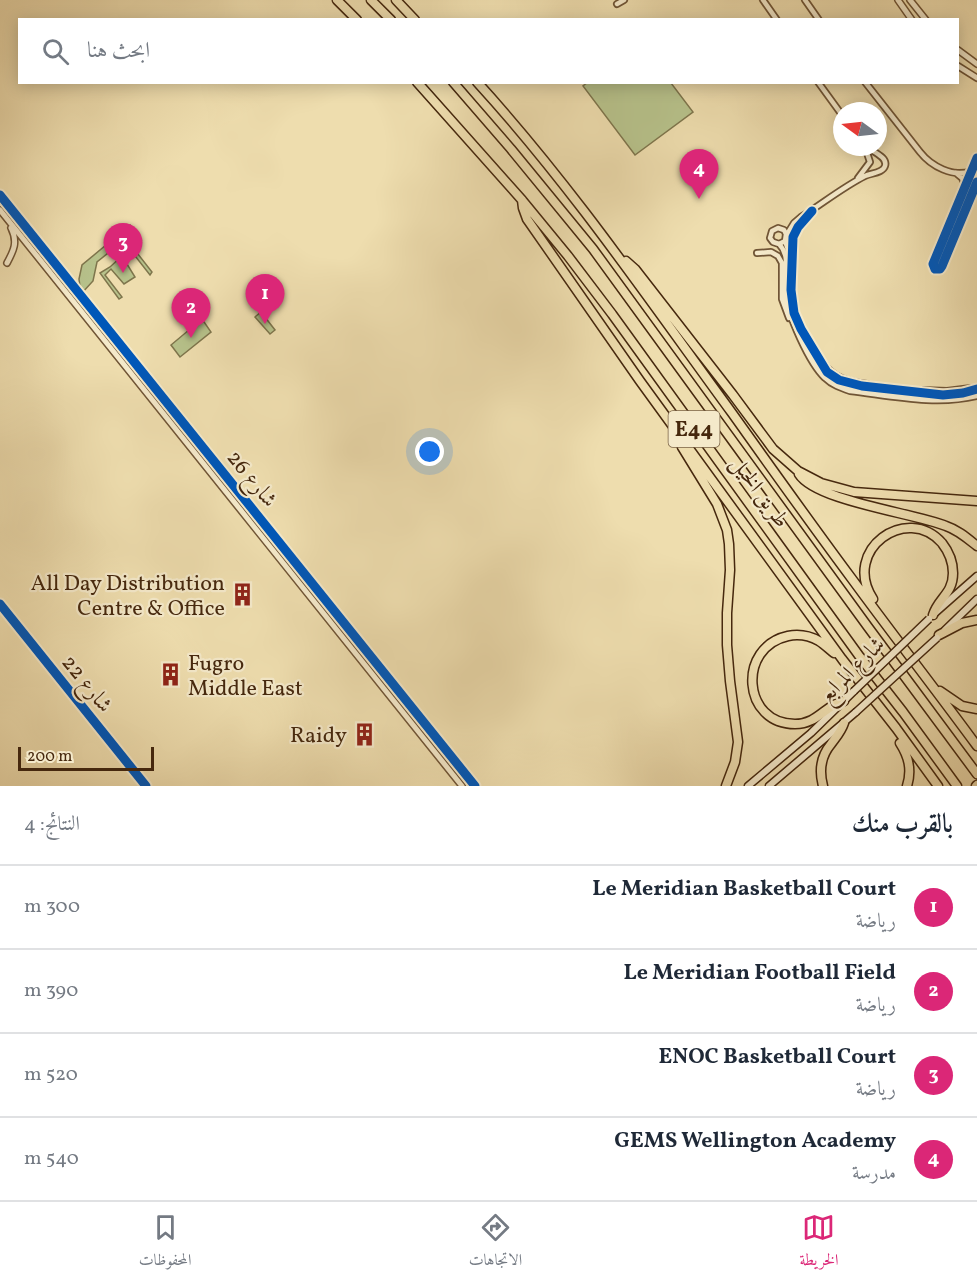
<!DOCTYPE html>
<html lang="ar">
<head>
<meta charset="utf-8">
<style>
  :root { --surface:#fff; --page:#f2f2f3; --text:#1f2937; --muted:#747a83; --line:#e0e1e3; --accent:#db2777 }
  body { margin:0; font-family:Vollkorn,Amiri,serif; background:var(--page); color:var(--text); direction:rtl }
  .compass { position:absolute; left:833px; top:102px; width:54px; height:54px; border-radius:50%; background:var(--surface); box-shadow:0 3px 15px #0003; rotate:285deg }
  .scale { position:absolute; left:18px; bottom:15px; width:136px; box-sizing:border-box; padding-left:6px; border:3px solid #46280e; border-top:0; font-size:16px; line-height:21px; white-space:nowrap; color:#46280e; -webkit-text-stroke:4px #f4e9ca; paint-order:stroke }
  .you { position:absolute; left:430px; top:452px; width:21px; height:21px; margin:-15px; border:4px solid #fff; border-radius:50%; background:#1a73e8; box-shadow:0 0 0 9px #1a73e833 }
  .badge { display:grid; place-items:center; width:39px; height:39px; border-radius:50%; background:var(--accent); color:#fff; font-size:20px; font-weight:700 }
  .pin { position:absolute; translate:-50% -50px; filter:drop-shadow(0 2px 3px #0008) }
  .pin::after { content:''; position:absolute; top:32px; width:21px; height:18px; background:inherit; clip-path:polygon(0 0,100% 0,50% 100%) }
  .list { margin:0; padding:0; list-style:none }
  h2 { display:flex; justify-content:space-between; align-items:center; height:78px; margin:0; padding:0 24px; font-size:26px }
  h2 small { font-size:20px; font-weight:400; color:var(--muted) }
  .list li { display:grid; grid-template-columns:39px 1fr auto; gap:18px; align-items:center; box-sizing:border-box; height:84px; padding:0 24px; border-top:2px solid var(--line) }
  .list b { display:block; font-size:22px; white-space:nowrap }
  .list p { margin:0; font-size:20px; white-space:nowrap; color:var(--muted) }
  .list em { font-size:20px; font-style:normal; color:var(--muted) }
  .icon { flex:none; width:33px; height:33px; fill:none; stroke:currentColor; stroke-width:2; stroke-linecap:round; stroke-linejoin:round }
  .map { position:relative; flex:none; width:977px; height:786px; overflow:hidden; direction:ltr }
  .search { position:absolute; background:var(--surface); box-shadow:0 3px 15px #0003; left:18px; right:18px; top:18px; height:66px; display:flex; align-items:center; gap:15px; box-sizing:border-box; padding:0 21px; border-radius:0px; color:var(--muted); font-size:22px }
  .sheet { height:414px; background:var(--surface) }
  nav { display:flex; justify-content:space-around; align-items:center; box-sizing:border-box; height:84px; border-top:2px solid var(--line); background:var(--surface); font-size:16px; color:var(--muted) }
  nav a { display:grid; justify-items:center; gap:3px }
  nav .on { color:var(--accent) }
  .map>svg:first-child { display:block }
</style>
</head>
<body>
<div class="map">
<svg width="977" height="786" viewBox="0 0 977 786">
  <rect width="100%" height="100%" fill="#eeddae"/>
  <filter id="stains"><feTurbulence type="fractalNoise" baseFrequency=".00333" numOctaves="4"/><feColorMatrix values="0 0 0 0 .2 0 0 0 0 .09 0 0 0 0 .02 0 0 0 .5 -.17"/></filter>
  <radialGradient id="worn" r=".72"><stop offset=".6" stop-color="#630" stop-opacity="0"/><stop offset="1" stop-color="#630" stop-opacity=".3"/></radialGradient>
  <path fill="#b7c28b" stroke="#7e754c" stroke-width="1.5" d="M588 82 671 83 693 112 635 155 583 86Z
    M130 225 141 240 123 241 97 262 93 281 81 294 79 279 82 265Z
    M130 248 134 249 152 272 150 275 132 252 125 257 123 254Z
    M122 256 135 277 124 284 111 269 105 275 122 297 119 299 100 273 110 267Z
    M261 312 275 330 270 334 255 317Z
    M202 319 211 332 180 357 171 345Z"/>
  <g fill="none" stroke-linecap="round" stroke-linejoin="round">
    <defs>
      <path id="minor" d="M763 0 777 20
        M805 0 819 20
        M617 4 624 0
        M818 82 842 115
        M865 82 920 152C931 166 953 178 971 171
        M956 173 962 178 965 185
        M858 178 870 162 865 147
        M812 211 798 227 793 237 791 290 794 313 801 329 827 372 839 380 862 386 943 395 963 393 977 389
        M786 236 794 223 801 217C822 204 843 187 865 176 871 173 883 173 885 166 888 157 873 152 867 147
        M785 241 779 244 773 242 770 238 772 231 778 228 784 230 786 234 785 241 790 255
        M779 244C792 257 783 277 785 294 788 315 809 363 825 378 832 385 841 388 850 391 892 396 936 406 977 396
        M757 253 771 252 778 256 782 263V299L789 318
        M823 362C832 378 850 382 867 384
        M920 390 947 391 971 388
        M0 604 146 786"/>
      <path id="tertiary" d="M898 0 912 20
        M910 0 926 20
        M958 50 977 64
        M958 66 977 78
        M977 158 933 264 935 269H940L942 266 977 182
        M0 195 475 786
        M0 210 462 786
        M7 263C14 250 18 242 11 228"/>
      <path id="secondary" d="M935 613 977 576
        M945 630 977 599
        M748 786 811 733 854 691
        M769 786 856 712"/>
      <path id="motorway" d="M337 0 357 20
        M371 0 391 20
        M396 0 415 20
        M417 82 522 200 568 256 612 314 860 657 903 712 957 786
        M453 82 511 149 593 249 868 627 977 774
        M477 82C571 185 650 301 732 413 772 469 811 524 852 579 893 635 936 690 977 746
        M522 200 523 208 527 219 640 381 842 659 896 728 938 786
        M626 261 635 269 733 395 773 449 798 471 821 483 854 492 977 501
        M682 447 717 504 727 530 729 544 730 570 727 613V645L730 681 738 742 735 762 726 786
        M799 474C816 501 914 513 946 526 958 530 967 538 977 546
        M873 599C841 550 907 503 942 543 949 552 953 562 953 573 953 594 938 598 933 615
        M939 635 962 623 977 620
        M834 653C829 649 824 644 819 641 810 636 798 634 788 636 737 647 742 724 795 724 818 724 825 705 844 701
        M940 691 962 706 977 709
        M900 743C909 757 912 770 907 786
        M823 786C819 771 821 756 831 744 836 737 841 732 844 723
        M976 786 977 785"/>
    </defs>
    <use href="#minor" stroke="#705536" stroke-width="8"/>
    <use href="#tertiary" stroke="#705536" stroke-width="8"/>
    <use href="#secondary" stroke="#46280e" stroke-width="9"/>
    <use href="#motorway" stroke="#46280e" stroke-width="11"/>
    <use href="#minor" stroke="#f4e9ca" stroke-width="4.5"/>
    <use href="#tertiary" stroke="#f4e9ca" stroke-width="5"/>
    <use href="#secondary" stroke="#f4e9ca" stroke-width="6"/>
    <use href="#motorway" stroke="#eeddae" stroke-width="8"/>
    <defs>
      <path id="secondary-bridge" d="M854 691 929 619
        M856 712 937 638"/>
    </defs>
    <use href="#secondary-bridge" stroke="#46280e" stroke-width="9" stroke-linecap="butt"/>
    <use href="#secondary-bridge" stroke="#f4e9ca" stroke-width="6"/>
    <defs>
      <path id="cycleway" d="M977 158 933 264 935 269H940L942 266 977 182
        M0 195 475 786
        M812 211 798 227 793 237 791 290 794 313 801 329 827 372 839 380 862 386 943 395 963 393 977 389
        M0 604 146 786"/>
    </defs>
    <use href="#cycleway" stroke="#f4e9ca" stroke-width="13"/>
    <use href="#cycleway" stroke="#0057b8" stroke-width="9"/>
  </g>
  <defs>
    <symbol id="building-bare" viewBox="-9 -9 18 18"><path d="M-4-6H4V6H1V3H-1V6H-4ZM-2.5-4.3h1.7v1.8h-1.7ZM.8-4.3h1.7v1.8H.8ZM-2.5-1h1.7V.8h-1.7ZM.8-1h1.7V.8H.8Z" fill="#8f2418" stroke="#f4e9ca" stroke-width="2.5" paint-order="stroke"/></symbol>
  </defs>
  <g fill-rule="evenodd">
    <use href="#building-bare" x="226" y="578" width="33" height="33"/>
    <use href="#building-bare" x="154" y="658" width="33" height="33"/>
    <use href="#building-bare" x="348" y="718" width="33" height="33"/>
  </g>
  <g text-anchor="middle" stroke-width="4.5" stroke-linejoin="round" paint-order="stroke">
    <rect fill="#f4e9ca" stroke="#7a6246" stroke-width="1.5" x="668.5" y="411" width="51" height="36" rx="4.5"/>
    <g font-size="21" font-weight="bold" fill="#46280e">
      <text x="694" y="436">E44</text>
    </g>
    <g font-size="22" fill="#46280e" stroke="#f4e9ca">
      <text transform="translate(253 478) rotate(51)" y="8">شارع 26</text>
      <text transform="translate(761 491) rotate(54)" y="8">طريق الخيل</text>
      <text transform="translate(851 669) rotate(-45)" y="8">شارع المرابع</text>
      <text transform="translate(88 683) rotate(51)" y="8">شارع 22</text>
    </g>
    <g font-size="22" fill="#46280e" stroke="#f4e9ca" text-anchor="end">
      <text x="225" y="590">All Day Distribution<tspan x="225" dy="25">Centre &amp; Office</tspan></text>
      <text x="188" y="670" text-anchor="start">Fugro<tspan x="188" dy="25">Middle East</tspan></text>
      <text x="347" y="742">Raidy</text>
    </g>
  </g>
  <rect width="100%" height="100%" filter="url(#stains)"/>
  <rect width="100%" height="100%" fill="url(#worn)"/>
</svg>
<svg class="compass" viewBox="-18 -18 36 36"><path d="M0-13l5 13h-10z" fill="#e53935"/><path d="M0 13l5-13h-10z" fill="#747a83"/></svg>
<div class="scale">200 m</div>
<div class="you"></div>
<div class="pin badge" style="left:265px;top:324px">1</div>
<div class="pin badge" style="left:191px;top:338px">2</div>
<div class="pin badge" style="left:123px;top:273px">3</div>
<div class="pin badge" style="left:699px;top:199px">4</div>
<div class="search"><svg class="icon" aria-label="search" viewBox="0 0 24 24"><circle cx="10" cy="10" r="6"/><path d="M15 15l6 6"/></svg>ابحث هنا</div>
</div>
<section class="sheet">
<h2>بالقرب منك<small>النتائج: 4</small></h2>
<ul class="list">
<li><span class="badge">1</span><div><b>Le Meridian Basketball Court</b><p>رياضة</p></div><em>300 m</em></li>
<li><span class="badge">2</span><div><b>Le Meridian Football Field</b><p>رياضة</p></div><em>390 m</em></li>
<li><span class="badge">3</span><div><b>ENOC Basketball Court</b><p>رياضة</p></div><em>520 m</em></li>
<li><span class="badge">4</span><div><b>GEMS Wellington Academy</b><p>مدرسة</p></div><em>540 m</em></li>
</ul>
</section>
<nav>
<a class="on"><svg class="icon" aria-label="map" viewBox="0 0 24 24"><path d="M3 6l6-2 6 2 6-2v14l-6 2-6-2-6 2zM9 4v14M15 6v14"/></svg>الخريطة</a>
<a><svg class="icon" aria-label="directions" viewBox="0 0 24 24"><path d="M12 3l9 9-9 9-9-9zM9 14v-3h6M13 9l2 2-2 2"/></svg>الاتجاهات</a>
<a><svg class="icon" aria-label="saved" viewBox="0 0 24 24"><path d="M7 4h10v16l-5-4-5 4z"/></svg>المحفوظات</a>
</nav>
</body>
</html>
